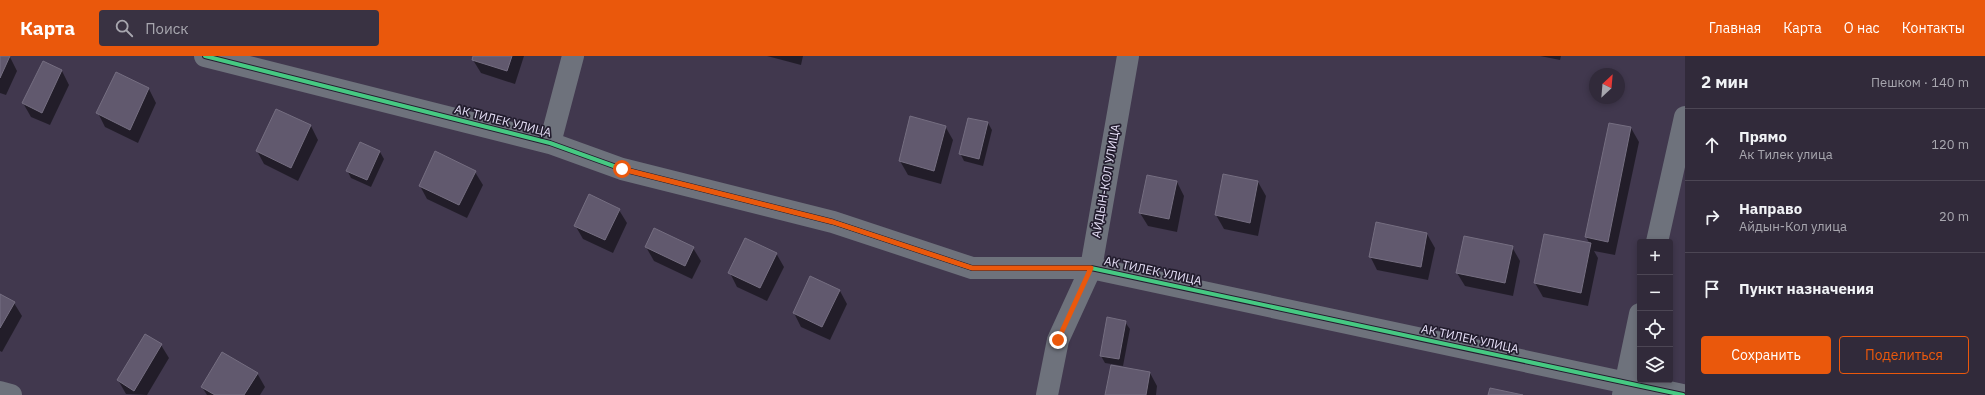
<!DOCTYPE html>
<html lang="ru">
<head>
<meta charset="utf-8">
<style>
  :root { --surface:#312a3a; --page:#393242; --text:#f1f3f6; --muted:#a8a7af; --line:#4c4654; --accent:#ea580c }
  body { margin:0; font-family:"IBM Plex Sans",sans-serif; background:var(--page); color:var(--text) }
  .controls { position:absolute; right:12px; bottom:12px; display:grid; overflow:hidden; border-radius:4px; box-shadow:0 2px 6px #0003 }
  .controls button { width:36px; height:36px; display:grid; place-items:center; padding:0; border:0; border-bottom:1px solid var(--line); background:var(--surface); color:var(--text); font:20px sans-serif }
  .compass { position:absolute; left:1589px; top:12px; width:36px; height:36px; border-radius:50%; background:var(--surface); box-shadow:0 2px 6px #0003; rotate:26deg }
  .stop { position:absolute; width:12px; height:12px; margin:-9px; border:3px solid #ea580c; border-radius:50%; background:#fff }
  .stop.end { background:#ea580c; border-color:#fff; box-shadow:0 1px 4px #0008 }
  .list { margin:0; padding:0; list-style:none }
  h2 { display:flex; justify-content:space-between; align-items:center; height:52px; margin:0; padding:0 16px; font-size:17px }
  h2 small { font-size:13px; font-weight:400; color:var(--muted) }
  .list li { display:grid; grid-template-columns:26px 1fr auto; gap:12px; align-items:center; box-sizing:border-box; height:72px; padding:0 16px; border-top:1px solid var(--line) }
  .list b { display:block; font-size:15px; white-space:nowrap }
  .list p { margin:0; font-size:13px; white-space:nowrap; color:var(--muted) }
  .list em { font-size:13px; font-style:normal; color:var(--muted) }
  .actions { display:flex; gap:8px; padding:12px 16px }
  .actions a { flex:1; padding:9px 0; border:1px solid var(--accent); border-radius:4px; text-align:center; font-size:14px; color:var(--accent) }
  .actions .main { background:var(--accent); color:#fff }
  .icon { flex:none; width:22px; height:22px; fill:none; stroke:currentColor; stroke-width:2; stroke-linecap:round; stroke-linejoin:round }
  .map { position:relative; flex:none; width:1685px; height:339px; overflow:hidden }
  header { display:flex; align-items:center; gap:24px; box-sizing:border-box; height:56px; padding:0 20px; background:var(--accent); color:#fff }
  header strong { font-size:19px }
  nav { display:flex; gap:22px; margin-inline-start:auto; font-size:14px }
  .search { width:280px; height:36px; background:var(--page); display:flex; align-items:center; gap:10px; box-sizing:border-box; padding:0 14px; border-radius:4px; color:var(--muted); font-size:15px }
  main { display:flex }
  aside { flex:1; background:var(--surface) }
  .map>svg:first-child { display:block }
</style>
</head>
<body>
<header>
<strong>Карта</strong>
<div class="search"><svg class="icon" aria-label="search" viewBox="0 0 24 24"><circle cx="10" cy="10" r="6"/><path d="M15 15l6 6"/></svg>Поиск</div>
<nav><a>Главная</a><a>Карта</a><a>О нас</a><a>Контакты</a></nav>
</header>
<main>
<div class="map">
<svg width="1685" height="339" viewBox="0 0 1685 339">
  <rect width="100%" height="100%" fill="#41384e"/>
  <path fill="#0007" d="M0 0 10 1 17 15 6 39 0 37Z
    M474 0H524L515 28 481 17 473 4Z
    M767 0H803L801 9Z
    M1540 0H1561L1560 4Z
    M43 6 62 15 69 29 50 69 31 61 23 47Z
    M116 18 149 33 156 47 138 87 105 71 98 57Z
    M276 54 311 70 318 84 298 125 264 108 257 95Z
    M988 67 992 74 983 110 964 105 960 97Z
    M1610 68 1631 72 1639 86 1615 199 1594 195 1598 202 1588 250 1543 241 1535 227 1590 188 1586 181Z
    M945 70 953 84 941 128 908 119 900 105Z
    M360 87 380 96 384 103 371 131 351 122 347 114Z
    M475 116 483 129 467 162 427 143 420 130Z
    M1224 119 1258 126 1266 140 1258 180 1224 173 1216 159Z
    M1177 126 1184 140 1177 176 1148 170 1140 157Z
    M619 154 627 167 613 197 583 183 575 169Z
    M1377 168 1427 178 1435 192 1428 224 1377 214 1370 200Z
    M646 191 693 192 701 205 692 223 654 205Z
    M1512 191 1520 205 1513 240 1465 230 1457 217Z
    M776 197 784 211 767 245 737 231 730 217Z
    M840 235 847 248 830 284 801 271 794 257Z
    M0 239 14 247 22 260 2 296 0 295Z
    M1125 266 1130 273 1123 310 1105 307 1101 300Z
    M161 289 169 302 147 339 126 338 118 324Z
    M257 317 265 331 260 339H207L202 331Z
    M1150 317 1157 330 1156 339H1106Z"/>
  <path fill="#61596e" stroke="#756e81" d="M0 0H10L0 22Z
    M473 0H512L507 15 472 4Z
    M43 5 62 14 42 57 22 47Z
    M116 16 149 32 130 74 96 57Z
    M276 53 311 69 291 112 256 95Z
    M910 60 946 70 934 115 899 105Z
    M968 62 988 66 979 103 959 98Z
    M1609 67 1631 71 1608 186 1585 181Z
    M360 86 380 95 367 124 346 115Z
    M435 95 476 115 459 149 419 130Z
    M1223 118 1258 125 1250 167 1215 159Z
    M1147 119 1177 125 1169 163 1139 157Z
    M589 138 620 153 605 184 574 170Z
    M1376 166 1427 177 1421 211 1369 201Z
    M654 172 694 191 685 210 645 191Z
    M1544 178 1591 187 1581 237 1534 227Z
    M1464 180 1513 190 1505 227 1456 217Z
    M745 182 777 197 760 232 728 217Z
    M810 220 840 234 822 271 793 257Z
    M0 238 15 246 0 272Z
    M1107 261 1126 265 1119 303 1100 300Z
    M145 278 162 288 134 335 117 324Z
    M222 296 258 317 244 339H215L201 331Z
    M1111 309 1150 316 1146 339H1105Z
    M1490 332 1523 339H1488Z"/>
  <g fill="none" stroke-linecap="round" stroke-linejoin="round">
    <path stroke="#6e727c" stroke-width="22" d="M205 0 550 87 622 113 833 166 972 212H1091L1683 339
      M550 87 573 0
      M1657 186 1685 61
      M0 336 11 339
      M1047 339 1058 284 1091 212 1128 0
      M1623 339 1640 258"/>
    <defs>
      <path id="cycleway" d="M205 0 550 87 622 113 833 166 972 212H1091L1683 339"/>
    </defs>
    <use href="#cycleway" stroke="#231d2e" stroke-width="6"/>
    <use href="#cycleway" stroke="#46c982" stroke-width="4"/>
  </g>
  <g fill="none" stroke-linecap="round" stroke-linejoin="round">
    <path stroke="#ea580c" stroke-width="5" d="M622 113 833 166 972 212H1091L1058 284"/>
  </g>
  <g text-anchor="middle" stroke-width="3.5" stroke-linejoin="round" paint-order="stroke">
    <g font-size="12" fill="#e7e0f8" stroke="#231d2e">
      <text transform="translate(503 65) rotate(14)" y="4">АК ТИЛЕК УЛИЦА</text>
      <text transform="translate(1106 125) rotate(-80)" y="4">АЙДЫН-КОЛ УЛИЦА</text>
      <text transform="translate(1153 215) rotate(12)" y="4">АК ТИЛЕК УЛИЦА</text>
      <text transform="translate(1470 283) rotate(12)" y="4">АК ТИЛЕК УЛИЦА</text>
    </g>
  </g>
</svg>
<div class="controls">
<button>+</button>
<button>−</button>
<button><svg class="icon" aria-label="locate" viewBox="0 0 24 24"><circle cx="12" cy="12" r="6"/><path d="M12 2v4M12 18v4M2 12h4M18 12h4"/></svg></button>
<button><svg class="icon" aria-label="layers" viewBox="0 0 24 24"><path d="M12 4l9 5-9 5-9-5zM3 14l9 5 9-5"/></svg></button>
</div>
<svg class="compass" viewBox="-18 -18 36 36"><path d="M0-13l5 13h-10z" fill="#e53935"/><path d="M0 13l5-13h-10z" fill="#a8a7af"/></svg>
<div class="stop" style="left:622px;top:113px"></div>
<div class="stop end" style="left:1058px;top:284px"></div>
</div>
<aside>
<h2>2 мин<small>Пешком · 140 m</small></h2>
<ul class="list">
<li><svg class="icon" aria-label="ahead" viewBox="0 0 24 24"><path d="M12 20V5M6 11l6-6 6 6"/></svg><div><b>Прямо</b><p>Ак Тилек улица</p></div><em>120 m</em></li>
<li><svg class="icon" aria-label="right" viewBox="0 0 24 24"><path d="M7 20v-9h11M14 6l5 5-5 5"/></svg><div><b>Направо</b><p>Айдын-Кол улица</p></div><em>20 m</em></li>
<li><svg class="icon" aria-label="arrive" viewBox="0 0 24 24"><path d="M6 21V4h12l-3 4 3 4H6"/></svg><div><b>Пункт назначения</b></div></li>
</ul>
<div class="actions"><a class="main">Сохранить</a><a>Поделиться</a></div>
</aside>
</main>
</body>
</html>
